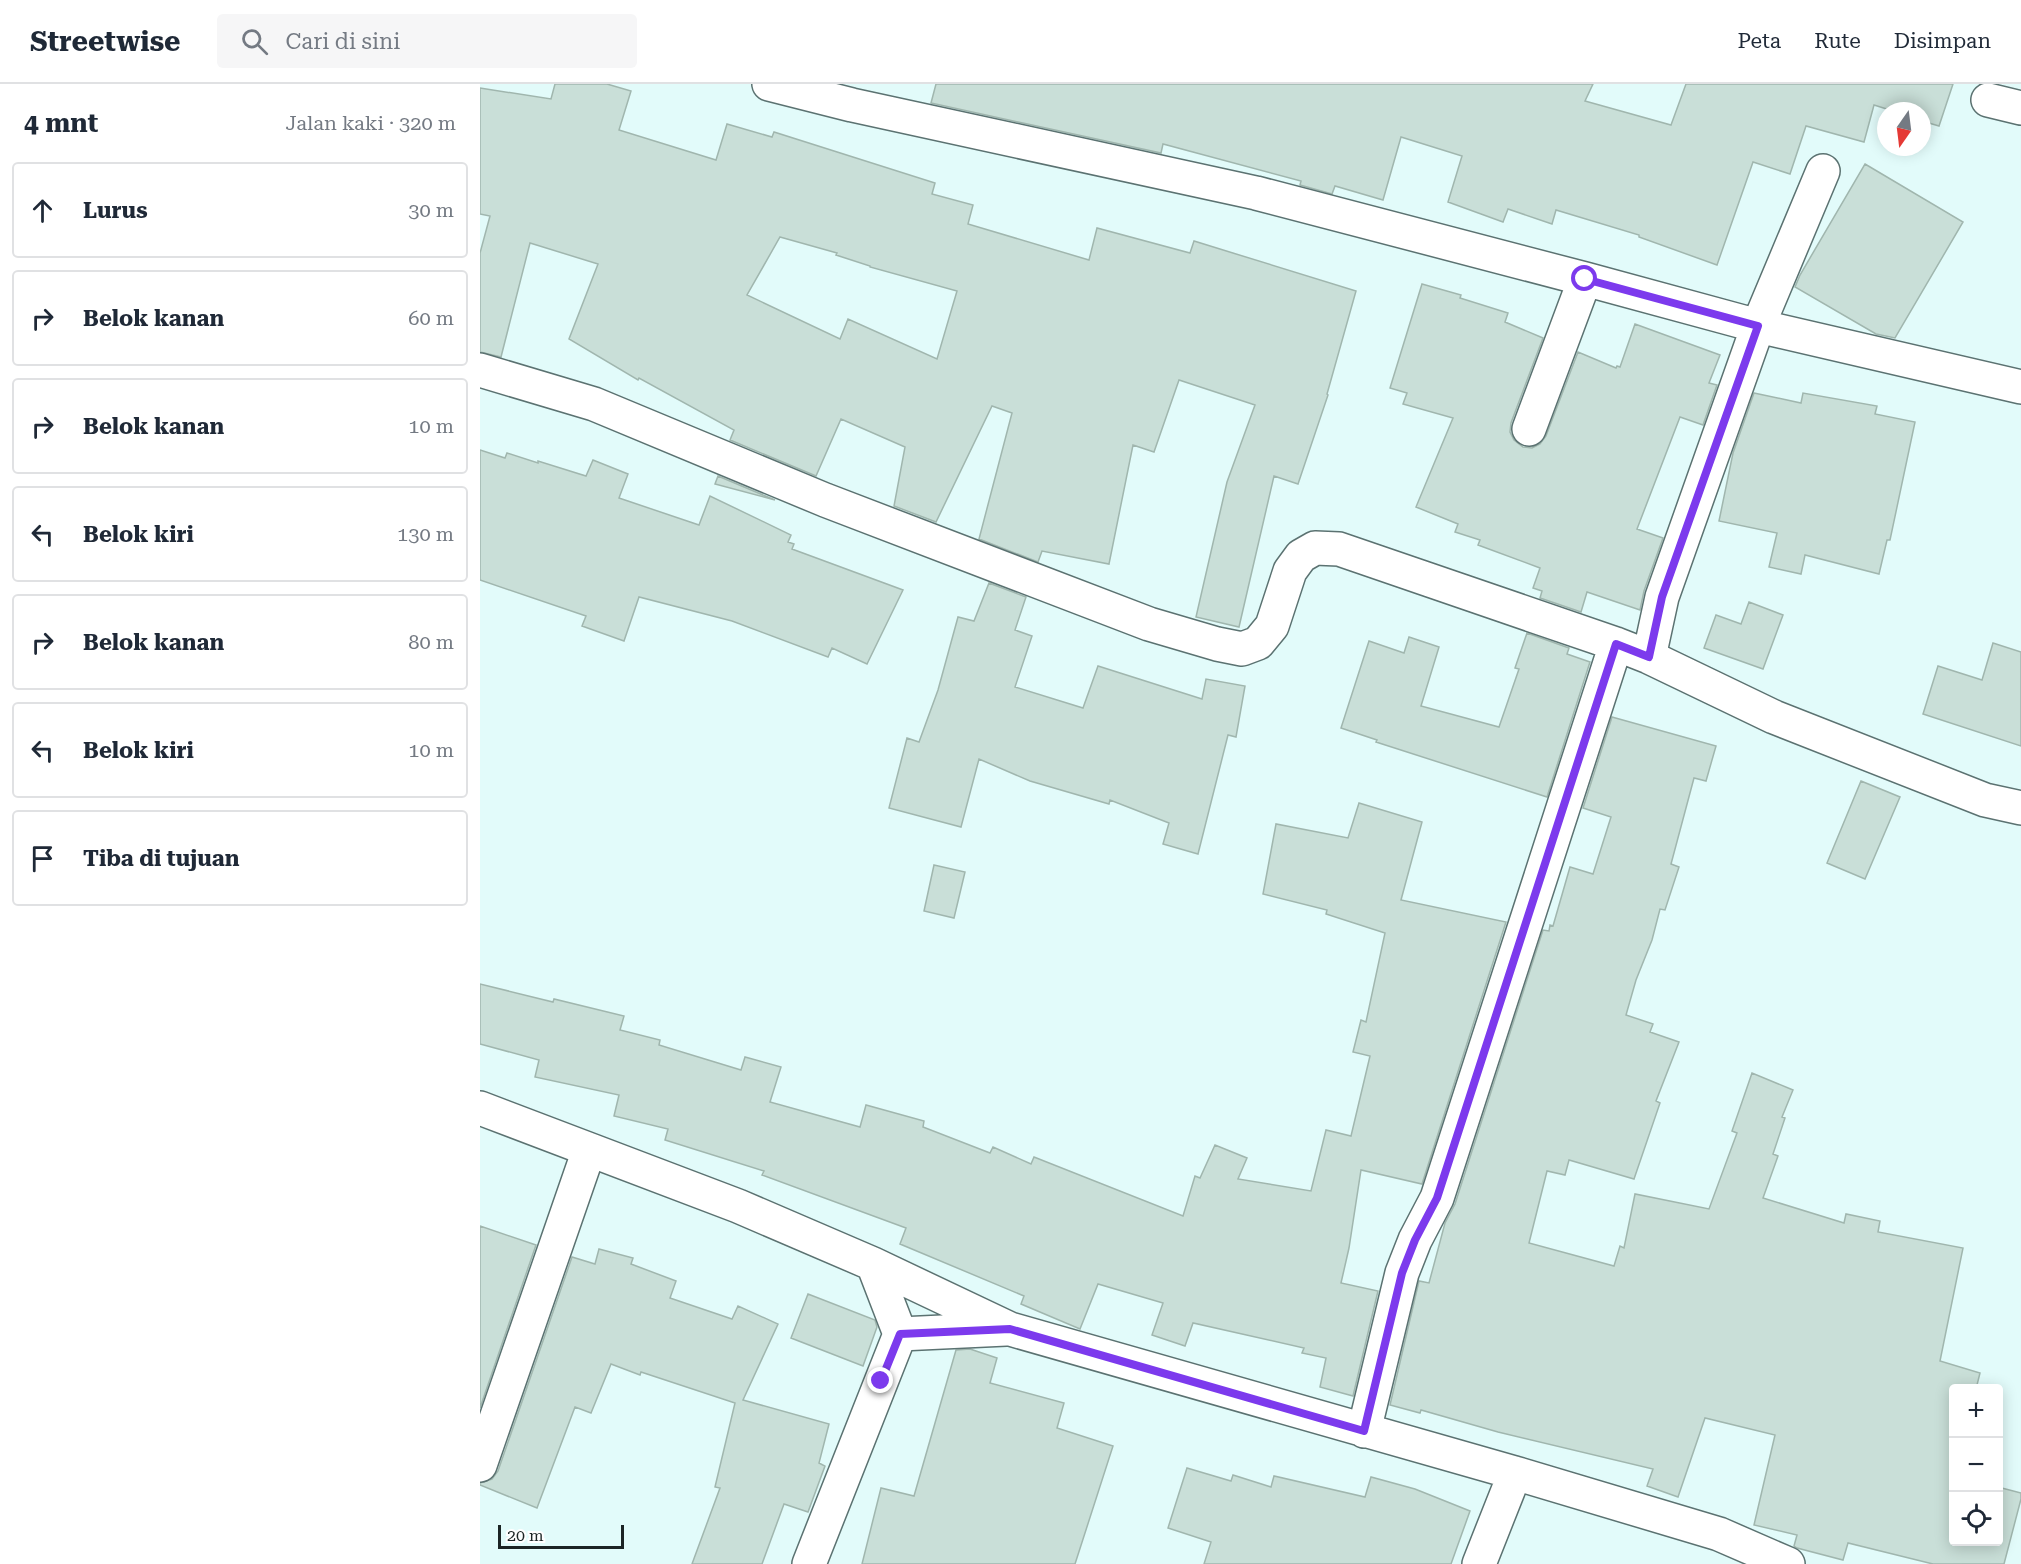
<!DOCTYPE html>
<html lang="id">
<head>
<meta charset="utf-8">
<style>
  :root { --surface:#fff; --page:#f6f6f7; --text:#1f2937; --muted:#747a83; --line:#e0e1e3 }
  body { margin:0; font-family:"Roboto Serif",serif; background:var(--page); color:var(--text) }
  .controls { position:absolute; right:18px; bottom:18px; display:grid; overflow:hidden; border-radius:6px; box-shadow:0 3px 15px #0003 }
  .controls button { width:54px; height:54px; display:grid; place-items:center; padding:0; border:0; border-bottom:2px solid var(--line); background:var(--surface); color:var(--text); font:30px sans-serif }
  .compass { position:absolute; left:1397px; top:18px; width:54px; height:54px; border-radius:50%; background:var(--surface); box-shadow:0 3px 15px #0003; rotate:194deg }
  .scale { position:absolute; left:18px; bottom:15px; width:126px; box-sizing:border-box; padding-left:6px; border:3px solid #1b2424; border-top:0; font-size:16px; line-height:21px; white-space:nowrap; color:#1b2424; -webkit-text-stroke:4px #fff; paint-order:stroke }
  .stop { position:absolute; width:18px; height:18px; margin:-14px; border:4px solid #7c3aed; border-radius:50%; background:#fff }
  .stop.end { background:#7c3aed; border-color:#fff; box-shadow:0 2px 6px #0008 }
  .list { margin:0; padding:0; list-style:none }
  h2 { display:flex; justify-content:space-between; align-items:center; height:78px; margin:0; padding:0 24px; font-size:26px }
  h2 small { font-size:20px; font-weight:400; color:var(--muted) }
  .list li { display:grid; grid-template-columns:39px 1fr auto; gap:18px; align-items:center; box-sizing:border-box; height:96px; margin:0 12px 12px; padding:0 12px; border:2px solid var(--line); border-radius:6px }
  .list b { display:block; font-size:22px; white-space:nowrap }
  .list em { font-size:20px; font-style:normal; color:var(--muted) }
  .icon { flex:none; width:33px; height:33px; fill:none; stroke:currentColor; stroke-width:2; stroke-linecap:round; stroke-linejoin:round }
  .map { position:relative; flex:none; width:1541px; height:1480px; overflow:hidden }
  header { display:flex; align-items:center; gap:36px; box-sizing:border-box; height:84px; padding:0 30px; background:var(--surface); border-bottom:2px solid var(--line) }
  header strong { font-size:28px }
  nav { display:flex; gap:33px; margin-inline-start:auto; font-size:21px }
  .search { width:420px; height:54px; background:var(--page); display:flex; align-items:center; gap:15px; box-sizing:border-box; padding:0 21px; border-radius:6px; color:var(--muted); font-size:22px }
  main { display:flex }
  aside { flex:1; background:var(--surface) }
  .map>svg:first-child { display:block }
</style>
</head>
<body>
<header>
<strong>Streetwise</strong>
<div class="search"><svg class="icon" aria-label="search" viewBox="0 0 24 24"><circle cx="10" cy="10" r="6"/><path d="M15 15l6 6"/></svg>Cari di sini</div>
<nav><a>Peta</a><a>Rute</a><a>Disimpan</a></nav>
</header>
<main>
<aside>
<h2>4 mnt<small>Jalan kaki · 320 m</small></h2>
<ul class="list">
<li><svg class="icon" aria-label="ahead" viewBox="0 0 24 24"><path d="M12 20V5M6 11l6-6 6 6"/></svg><div><b>Lurus</b></div><em>30 m</em></li>
<li><svg class="icon" aria-label="right" viewBox="0 0 24 24"><path d="M7 20v-9h11M14 6l5 5-5 5"/></svg><div><b>Belok kanan</b></div><em>60 m</em></li>
<li><svg class="icon" aria-label="right" viewBox="0 0 24 24"><path d="M7 20v-9h11M14 6l5 5-5 5"/></svg><div><b>Belok kanan</b></div><em>10 m</em></li>
<li><svg class="icon" aria-label="left" viewBox="0 0 24 24"><path d="M17 20v-9H6M10 6l-5 5 5 5"/></svg><div><b>Belok kiri</b></div><em>130 m</em></li>
<li><svg class="icon" aria-label="right" viewBox="0 0 24 24"><path d="M7 20v-9h11M14 6l5 5-5 5"/></svg><div><b>Belok kanan</b></div><em>80 m</em></li>
<li><svg class="icon" aria-label="left" viewBox="0 0 24 24"><path d="M17 20v-9H6M10 6l-5 5 5 5"/></svg><div><b>Belok kiri</b></div><em>10 m</em></li>
<li><svg class="icon" aria-label="arrive" viewBox="0 0 24 24"><path d="M6 21V4h12l-3 4 3 4H6"/></svg><div><b>Tiba di tujuan</b></div></li>
</ul>
</aside>
<div class="map">
<svg width="1541" height="1480" viewBox="0 0 1541 1480">
  <rect width="100%" height="100%" fill="#e2fbfa"/>
  <path fill="#c9dfd8" stroke="#a0b6ae" stroke-width="1.5" fill-rule="evenodd" d="M75 0H127L151 7 139 46 236 76 247 40 292 53 294 48 455 99 452 110 493 121 488 140 609 176 617 144 710 169 714 157 876 207 847 310 848 311 818 400 794 392 759 543 716 533 747 398 775 321 699 296 674 368 653 361 629 480 562 467 558 478 499 455 532 329 512 322 456 438 414 422 425 363 361 335 336 392 250 356 254 346 159 294 158 296 89 255 118 180 50 159 21 273 0 268V169L10 132 0 130V4L71 15ZM300 153 357 169 356 171 390 182V183L477 207 457 275 368 235 360 255 267 211Z
    M456 0H1113L1105 17 1191 41 1206 0H1473L1459 42 1442 37V27H1413L1394 21 1384 58 1326 42 1310 90 1273 78 1237 181 1159 153V151L1076 126 1072 140 1028 125 1023 138 968 118 982 72 921 53 903 116 855 102 852 110 820 101 821 97 683 60 681 69 451 19Z
    M1385 80 1483 138 1415 254 1396 250 1315 203 1320 191Z
    M942 200 981 211 980 214 1028 229 1025 238 1063 254 1031 339 1030 348 1034 356 1043 363 1052 364 1060 360 1066 352 1098 268 1136 284 1137 282 1140 283 1155 240 1240 271 1229 299 1237 301 1223 341 1200 333 1157 445 1183 454 1164 507 1160 526 1107 508 1101 528 1060 514 1062 507 1053 504 1060 484 998 461 1000 456 975 448 978 440 936 423 973 334 923 320 927 309 910 304Z
    M1274 309 1321 319 1323 309 1397 322 1395 330 1435 338 1410 456H1407L1399 490 1325 471 1321 490 1289 483 1297 449 1239 437 1253 369Z
    M0 366 25 374 27 369 58 379V377L106 392 113 376 148 390 139 414 219 441 230 412 311 451 308 458 314 460 312 465 423 506 387 580 352 564 348 573 252 537 159 513 144 557 102 542 106 532 0 496Z
    M238 392 295 416 235 400Z
    M509 499 546 513 535 546 552 552 535 603 603 624 618 582 722 615 726 595 765 602 756 653 748 651 718 770 683 760 689 739 630 716 629 720 550 697 499 675 481 743 409 724 427 654 439 658 458 606 478 533 494 537Z
    M1269 518 1303 531 1283 585 1224 564 1236 531 1261 540Z
    M1047 549 1089 564 1087 570 1110 578 1067 713 896 658 897 656 861 644 889 557 924 569 929 553 959 563 941 622 1019 643 1039 585 1035 584Z
    M1513 559 1541 568V662L1443 630 1458 582 1502 596Z
    M1132 633 1236 662 1226 697 1214 694 1191 780 1199 783 1185 826 1180 825 1172 856 1156 896 1146 931 1173 940 1170 948 1199 958 1176 1017 1180 1019 1154 1095 1089 1076 1085 1091 1067 1087 1049 1159 1134 1182 1140 1162 1144 1164 1155 1110 1229 1125 1257 1049 1252 1047 1272 989 1313 1006 1302 1033 1305 1034 1293 1070 1298 1072 1283 1114 1364 1139 1366 1130 1400 1137 1398 1148 1483 1164 1460 1277 1500 1289 1496 1305H1473V1458H1518V1403L1541 1409V1415L1524 1480H1453L1368 1459 1363 1476 1317 1464 1314 1462 1317 1451 1274 1441 1295 1351 1225 1334 1198 1413 1167 1402 1173 1385 1018 1348 941 1326 940 1329 910 1321 939 1197 949 1199 965 1139 975 1120 1063 846 1069 847 1070 841 1073 842 1090 783 1113 790 1131 733 1103 724Z
    M1381 697 1420 713 1385 795 1347 779Z
    M879 719 942 738 921 816 1026 838 942 1100 881 1086 869 1164 861 1199 898 1207 873 1312 840 1303 846 1274 822 1269 824 1264 713 1239 705 1262 672 1251 683 1219 618 1200 600 1245 541 1220 544 1212 420 1160 426 1144 282 1091 284 1087 185 1056 188 1045 134 1032 139 1011 55 993 59 976 0 960V900L73 918 74 915 144 932 140 946 180 956 179 961 261 986 265 973 301 983 290 1018 380 1043 386 1021 444 1037 443 1043 510 1069 513 1063 551 1080 554 1073 703 1132 715 1092 720 1094 735 1061 767 1074 758 1095 831 1107 846 1046 871 1052 890 972 873 968 881 936 886 938 905 849 846 830 847 826 783 810 796 740 868 754Z
    M454 781 485 788 474 834 444 827Z
    M0 1142 56 1161 0 1324Z
    M119 1165 153 1174 151 1180 196 1197 190 1214 252 1235 258 1222 298 1240 263 1316 349 1340 339 1379 345 1382 328 1428 304 1420 282 1480H212L240 1404 235 1403 255 1319 161 1288 160 1291 131 1280 111 1329 95 1323 57 1424 0 1401V1399L12 1395 18 1387 92 1173 115 1180Z
    M328 1210 395 1236 397 1243 383 1282 311 1254Z
    M490 1265 517 1274 510 1299 584 1319 577 1344 633 1362 595 1480H382L401 1404 434 1412 476 1266Z
    M707 1384 751 1397 753 1391 791 1403 794 1392 885 1413 891 1393 935 1405 990 1427 971 1480H724L731 1458 688 1444Z"/>
  <g fill="none" stroke-linecap="round" stroke-linejoin="round">
    <defs>
      <path id="minor" d="M289 0 372 21 776 109 1105 195 1278 242 1541 303
        M1508 16 1541 24
        M0 286 114 320 345 416 669 540 737 560 762 565 778 559 792 542 810 487 821 472 835 464 859 465 1136 560 1169 573 1294 633 1505 716 1541 724
        M1049 345 1105 195
        M1169 573 1182 513 1278 242 1343 87
        M0 1024 258 1122 393 1180 530 1245 1035 1389 1239 1450 1308 1480
        M420 1250 526 1245
        M884 1347 922 1189 935 1156 957 1114 1136 560
        M0 1381 109 1066
        M329 1480 420 1250 393 1180
        M999 1480 1035 1389"/>
    </defs>
    <use href="#minor" stroke="#5b7271" stroke-width="36"/>
    <use href="#minor" stroke="#fff" stroke-width="33"/>
  </g>
  <g fill="none" stroke-linecap="round" stroke-linejoin="round">
    <path stroke="#7c3aed" stroke-width="8" d="M401 1297 420 1250 530 1245 884 1347 922 1189 935 1156 957 1114 1136 560 1169 573 1182 513 1278 242 1105 195"/>
  </g>
</svg>
<div class="controls">
<button>+</button>
<button>−</button>
<button><svg class="icon" aria-label="locate" viewBox="0 0 24 24"><circle cx="12" cy="12" r="6"/><path d="M12 2v4M12 18v4M2 12h4M18 12h4"/></svg></button>
</div>
<svg class="compass" viewBox="-18 -18 36 36"><path d="M0-13l5 13h-10z" fill="#e53935"/><path d="M0 13l5-13h-10z" fill="#747a83"/></svg>
<div class="scale">20 m</div>
<div class="stop" style="left:1105px;top:195px"></div>
<div class="stop end" style="left:401px;top:1297px"></div>
</div>
</main>
</body>
</html>
